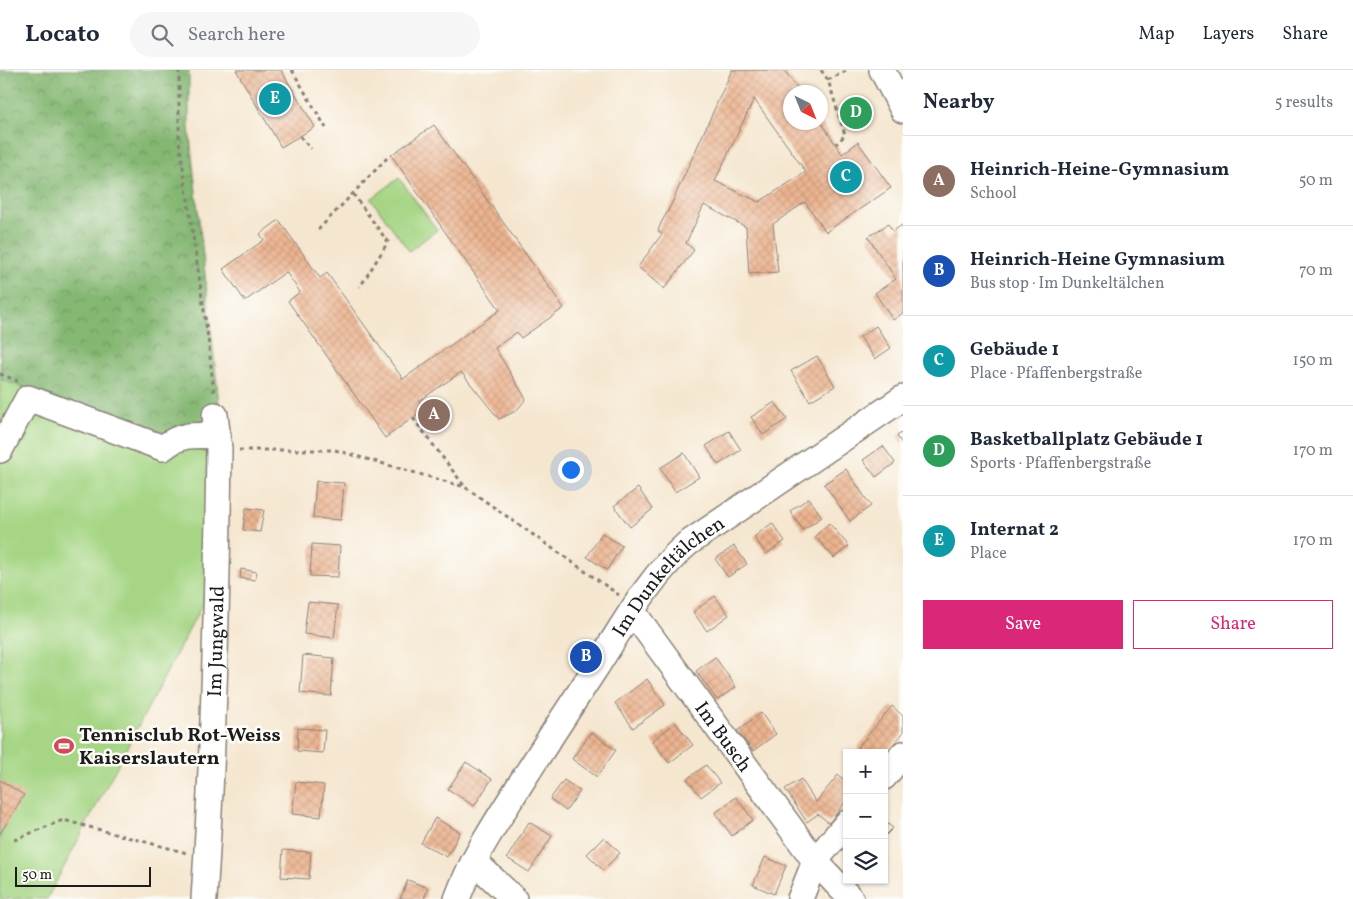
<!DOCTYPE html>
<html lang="en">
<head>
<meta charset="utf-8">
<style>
  :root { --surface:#fff; --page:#f6f6f7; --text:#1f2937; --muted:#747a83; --line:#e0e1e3; --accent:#db2777 }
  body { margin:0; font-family:Vollkorn,serif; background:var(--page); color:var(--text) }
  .controls { position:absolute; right:15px; bottom:15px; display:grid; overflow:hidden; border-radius:0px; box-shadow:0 1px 4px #0004 }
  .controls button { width:45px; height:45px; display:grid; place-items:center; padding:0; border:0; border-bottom:1px solid var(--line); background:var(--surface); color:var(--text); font:25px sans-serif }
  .compass { position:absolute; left:783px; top:15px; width:45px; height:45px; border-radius:50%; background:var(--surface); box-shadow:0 1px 4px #0004; rotate:137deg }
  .scale { position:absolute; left:15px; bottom:12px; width:136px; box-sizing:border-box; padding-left:5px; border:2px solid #1c1c1c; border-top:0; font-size:14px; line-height:18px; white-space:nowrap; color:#1c1c1c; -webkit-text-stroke:4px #fdfcf7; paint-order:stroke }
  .you { position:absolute; left:570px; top:399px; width:18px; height:18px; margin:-12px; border:4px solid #fff; border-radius:50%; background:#1a73e8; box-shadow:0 0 0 8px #1a73e833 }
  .badge { display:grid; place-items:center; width:32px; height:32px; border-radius:50%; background:var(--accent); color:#fff; font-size:16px; font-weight:700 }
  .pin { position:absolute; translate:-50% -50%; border:2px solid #fff; box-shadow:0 1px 5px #0006 }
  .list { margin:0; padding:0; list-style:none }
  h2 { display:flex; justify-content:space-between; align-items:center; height:65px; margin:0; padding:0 20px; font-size:21px }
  h2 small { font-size:16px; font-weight:400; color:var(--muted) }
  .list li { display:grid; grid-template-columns:32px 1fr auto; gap:15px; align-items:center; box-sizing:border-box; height:90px; padding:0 20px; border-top:1px solid var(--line) }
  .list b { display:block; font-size:19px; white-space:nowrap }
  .list p { margin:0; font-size:16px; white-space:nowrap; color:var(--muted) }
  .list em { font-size:16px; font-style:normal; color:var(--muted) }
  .actions { display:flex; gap:10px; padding:15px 20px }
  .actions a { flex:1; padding:11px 0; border:1px solid var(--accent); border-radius:0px; text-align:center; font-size:18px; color:var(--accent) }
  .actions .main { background:var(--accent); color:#fff }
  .icon { flex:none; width:28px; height:28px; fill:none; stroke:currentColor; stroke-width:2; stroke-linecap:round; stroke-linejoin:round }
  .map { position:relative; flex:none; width:903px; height:829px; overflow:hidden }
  header { display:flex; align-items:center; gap:30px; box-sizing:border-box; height:70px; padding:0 25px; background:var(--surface); border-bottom:1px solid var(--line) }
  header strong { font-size:24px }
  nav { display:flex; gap:28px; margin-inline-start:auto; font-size:18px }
  .search { width:350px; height:45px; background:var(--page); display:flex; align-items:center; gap:12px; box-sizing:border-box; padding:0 18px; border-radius:28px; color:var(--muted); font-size:19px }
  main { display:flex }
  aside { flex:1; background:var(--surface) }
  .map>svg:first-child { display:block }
</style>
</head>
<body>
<header>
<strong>Locato</strong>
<div class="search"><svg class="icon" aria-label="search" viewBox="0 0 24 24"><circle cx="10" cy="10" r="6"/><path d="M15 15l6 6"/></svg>Search here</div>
<nav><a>Map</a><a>Layers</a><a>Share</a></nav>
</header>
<main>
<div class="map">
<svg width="903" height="829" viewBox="0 0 903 829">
  <defs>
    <pattern id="forest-crowns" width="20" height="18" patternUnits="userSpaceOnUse" patternTransform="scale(1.25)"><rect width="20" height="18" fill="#84b772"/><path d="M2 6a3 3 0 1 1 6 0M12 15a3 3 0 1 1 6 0" fill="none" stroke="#6b945d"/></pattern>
    <pattern id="building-cross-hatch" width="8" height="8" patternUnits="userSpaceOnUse" patternTransform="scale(1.25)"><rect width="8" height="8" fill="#ecb490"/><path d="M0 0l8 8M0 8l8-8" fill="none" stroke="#ca9a7c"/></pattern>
  </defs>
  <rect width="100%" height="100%" fill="#fdfcf7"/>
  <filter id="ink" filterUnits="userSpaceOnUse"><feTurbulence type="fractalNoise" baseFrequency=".02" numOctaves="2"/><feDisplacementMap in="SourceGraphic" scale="10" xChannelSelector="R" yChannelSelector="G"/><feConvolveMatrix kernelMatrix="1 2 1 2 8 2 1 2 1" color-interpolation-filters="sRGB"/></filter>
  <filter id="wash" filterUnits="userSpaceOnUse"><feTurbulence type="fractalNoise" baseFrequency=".0096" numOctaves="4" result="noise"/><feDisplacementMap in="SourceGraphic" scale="20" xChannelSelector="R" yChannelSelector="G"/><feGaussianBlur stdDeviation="1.12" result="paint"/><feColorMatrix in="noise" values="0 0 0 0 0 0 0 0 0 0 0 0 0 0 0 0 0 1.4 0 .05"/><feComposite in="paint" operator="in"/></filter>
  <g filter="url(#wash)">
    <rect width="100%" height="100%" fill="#f5e6cf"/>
    <path fill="#a6d685" stroke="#617950" d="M859 31 868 47 854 55 845 39Z
      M399 108 437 160 409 181 371 129Z
      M0 309 208 383V524L47 829H0Z"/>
    <path fill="url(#forest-crowns)" stroke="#506a47" d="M0 0H189V57L225 388 0 309Z"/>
    <g id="blocks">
      <path fill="url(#building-cross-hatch)" fill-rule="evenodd" d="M236 0H281L315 57 281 77Z
        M732 0H784L800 22H791V52H821L842 84 858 72 891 118 826 162 805 132 773 154 778 202 749 204 746 157 704 135 686 173 694 180 664 219 638 197 662 164 658 161 661 153 670 137ZM754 29 806 102 759 132 715 111Z
        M434 55 564 238 521 268 517 262 495 278 526 329 516 341 499 349 461 302 419 331 425 339 385 368 288 231 300 222 286 202 245 231 223 199 264 170 260 164 279 150 320 208 327 203 403 309 500 240 391 85Z
        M888 154 893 161 902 155 903 157V243L893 250 875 223 896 209 868 167Z
        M876 256 891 278 875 289 860 267Z
        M817 286 835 316 810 331 791 301Z
        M775 332 787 349 763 365 751 347Z
        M729 361 741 380 718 395 706 376Z
        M903 362V375L897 366Z
        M883 376 895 393 876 407 863 390Z
        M684 383 699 407 675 422 660 398Z
        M846 399 871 436 850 451 824 414Z
        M316 411 344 413 341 450 313 448Z
        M638 418 653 439 630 457 614 436Z
        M809 428 822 447 803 460 790 441Z
        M246 438 264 440 260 462 243 460Z
        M772 453 785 471 766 484 754 467Z
        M829 453 849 476 834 488 815 466Z
        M602 463 622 476 607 500 587 487Z
        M312 474 340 476 338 507 310 506Z
        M734 476 747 494 728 507 715 489Z
        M241 499 257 502 255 510 240 508Z
        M715 526 729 545 707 561 693 542Z
        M308 532 338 535 334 568 304 564Z
        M303 585 334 588 331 626 300 623Z
        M715 587 736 617 717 630 696 601Z
        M647 609 665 635 633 658 615 633Z
        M892 636 903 646V663L884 685V683H863L857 678Z
        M761 643 776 664 753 681 737 661Z
        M676 653 693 675 669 693 652 671Z
        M298 658 325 660 323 683 297 681Z
        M591 662 616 680 597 707 572 689Z
        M466 692 492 709 474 736 448 719Z
        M706 695 720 713 701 727 687 709Z
        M838 705 847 712V730L829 753 818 744 807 752 785 719 801 709 816 732Z
        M0 710 24 725 0 764Z
        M564 710 580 721 566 741 550 729Z
        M296 712 324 715 321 747 292 744Z
        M736 727 753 750 732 766 715 743Z
        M435 748 460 762 447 787 421 773Z
        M884 751 893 758 884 767Z
        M529 752 552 766 529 802 507 788Z
        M604 767 620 783 603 800 587 784Z
        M283 780 311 782 309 809 281 807Z
        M765 787 786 796 774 824 753 815Z
        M408 810 428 818 424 829H400Z"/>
    </g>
  </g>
  <g filter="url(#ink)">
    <use href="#blocks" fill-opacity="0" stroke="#888176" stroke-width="1"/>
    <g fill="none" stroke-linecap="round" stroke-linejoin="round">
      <defs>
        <g id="minor">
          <path d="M882 0 903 40"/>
          <path d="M0 380 28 328 163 378C181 363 195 365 218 366"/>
          <path id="s1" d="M633 542 815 791 851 829"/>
          <path d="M884 707 903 684"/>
          <path d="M474 791 514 829"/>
          <path id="s2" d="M204 829C214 679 217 529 219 378L215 345"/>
          <path id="s3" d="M457 829C472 788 496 753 519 716 543 678 568 640 593 602 622 558 647 509 687 474L903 328"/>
          <path d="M800 829 815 791 847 753"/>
        </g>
      </defs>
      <use href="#minor" stroke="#888176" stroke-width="28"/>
      <path stroke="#888176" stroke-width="3" stroke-dasharray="4 4" stroke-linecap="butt" d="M179 0V70L208 268 214 324
        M292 0 326 58
        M821 0 828 10 845 65 836 74
        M828 10 848 0
        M300 66 311 79
        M353 124 388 172 360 217
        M318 160 387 88
        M0 304 18 311
        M413 348 465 417
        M239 380H335L465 417 619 525
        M14 770 63 750 187 783"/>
      <use href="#minor" stroke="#fff" stroke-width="25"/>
    </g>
  </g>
  <defs>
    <symbol id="stadium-bare" viewBox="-9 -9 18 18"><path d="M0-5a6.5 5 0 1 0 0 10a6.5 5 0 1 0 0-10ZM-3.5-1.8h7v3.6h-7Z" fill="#d1495b" stroke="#fdfcf7" stroke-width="2.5" paint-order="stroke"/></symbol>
  </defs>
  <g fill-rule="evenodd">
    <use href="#stadium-bare" x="50" y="662" width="28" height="28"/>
  </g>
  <g text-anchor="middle" stroke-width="5" stroke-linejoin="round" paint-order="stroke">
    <g font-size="20" fill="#1c1c1c" stroke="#fdfcf7">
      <text dy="7" stroke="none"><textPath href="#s3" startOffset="388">Im Dunkeltälchen</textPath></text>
      <text dy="7" stroke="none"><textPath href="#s2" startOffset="258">Im Jungwald</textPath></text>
      <text dy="7" stroke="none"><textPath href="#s1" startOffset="154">Im Busch</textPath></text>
    </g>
    <g font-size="20" font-weight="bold" fill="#1c1c1c" stroke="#fdfcf7" text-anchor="start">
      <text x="79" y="671">Tennisclub Rot-Weiss<tspan x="79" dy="23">Kaiserslautern</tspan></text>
    </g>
  </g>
</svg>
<div class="controls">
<button>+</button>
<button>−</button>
<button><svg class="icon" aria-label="layers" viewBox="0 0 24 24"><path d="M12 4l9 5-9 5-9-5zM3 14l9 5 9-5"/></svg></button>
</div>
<svg class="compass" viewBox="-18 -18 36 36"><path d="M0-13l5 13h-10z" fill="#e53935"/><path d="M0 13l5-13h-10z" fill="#747a83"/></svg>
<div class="scale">50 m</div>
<div class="you"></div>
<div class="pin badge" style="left:434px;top:345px;background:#8d6e63">A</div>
<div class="pin badge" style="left:586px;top:587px;background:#1a4fb4">B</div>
<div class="pin badge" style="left:846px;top:107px;background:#0f9aa8">C</div>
<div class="pin badge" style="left:856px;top:43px;background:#2e9e5b">D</div>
<div class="pin badge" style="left:275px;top:29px;background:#0f9aa8">E</div>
</div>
<aside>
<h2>Nearby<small>5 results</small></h2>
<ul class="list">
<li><span class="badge" style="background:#8d6e63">A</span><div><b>Heinrich-Heine-Gymnasium</b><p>School</p></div><em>50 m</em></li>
<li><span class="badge" style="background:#1a4fb4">B</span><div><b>Heinrich-Heine Gymnasium</b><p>Bus stop · Im Dunkeltälchen</p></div><em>70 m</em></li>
<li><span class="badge" style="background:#0f9aa8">C</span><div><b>Gebäude 1</b><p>Place · Pfaffenbergstraße</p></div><em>150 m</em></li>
<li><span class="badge" style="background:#2e9e5b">D</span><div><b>Basketballplatz Gebäude 1</b><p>Sports · Pfaffenbergstraße</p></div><em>170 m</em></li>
<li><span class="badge" style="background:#0f9aa8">E</span><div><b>Internat 2</b><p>Place</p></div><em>170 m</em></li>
</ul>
<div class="actions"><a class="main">Save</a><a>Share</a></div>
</aside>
</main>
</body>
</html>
